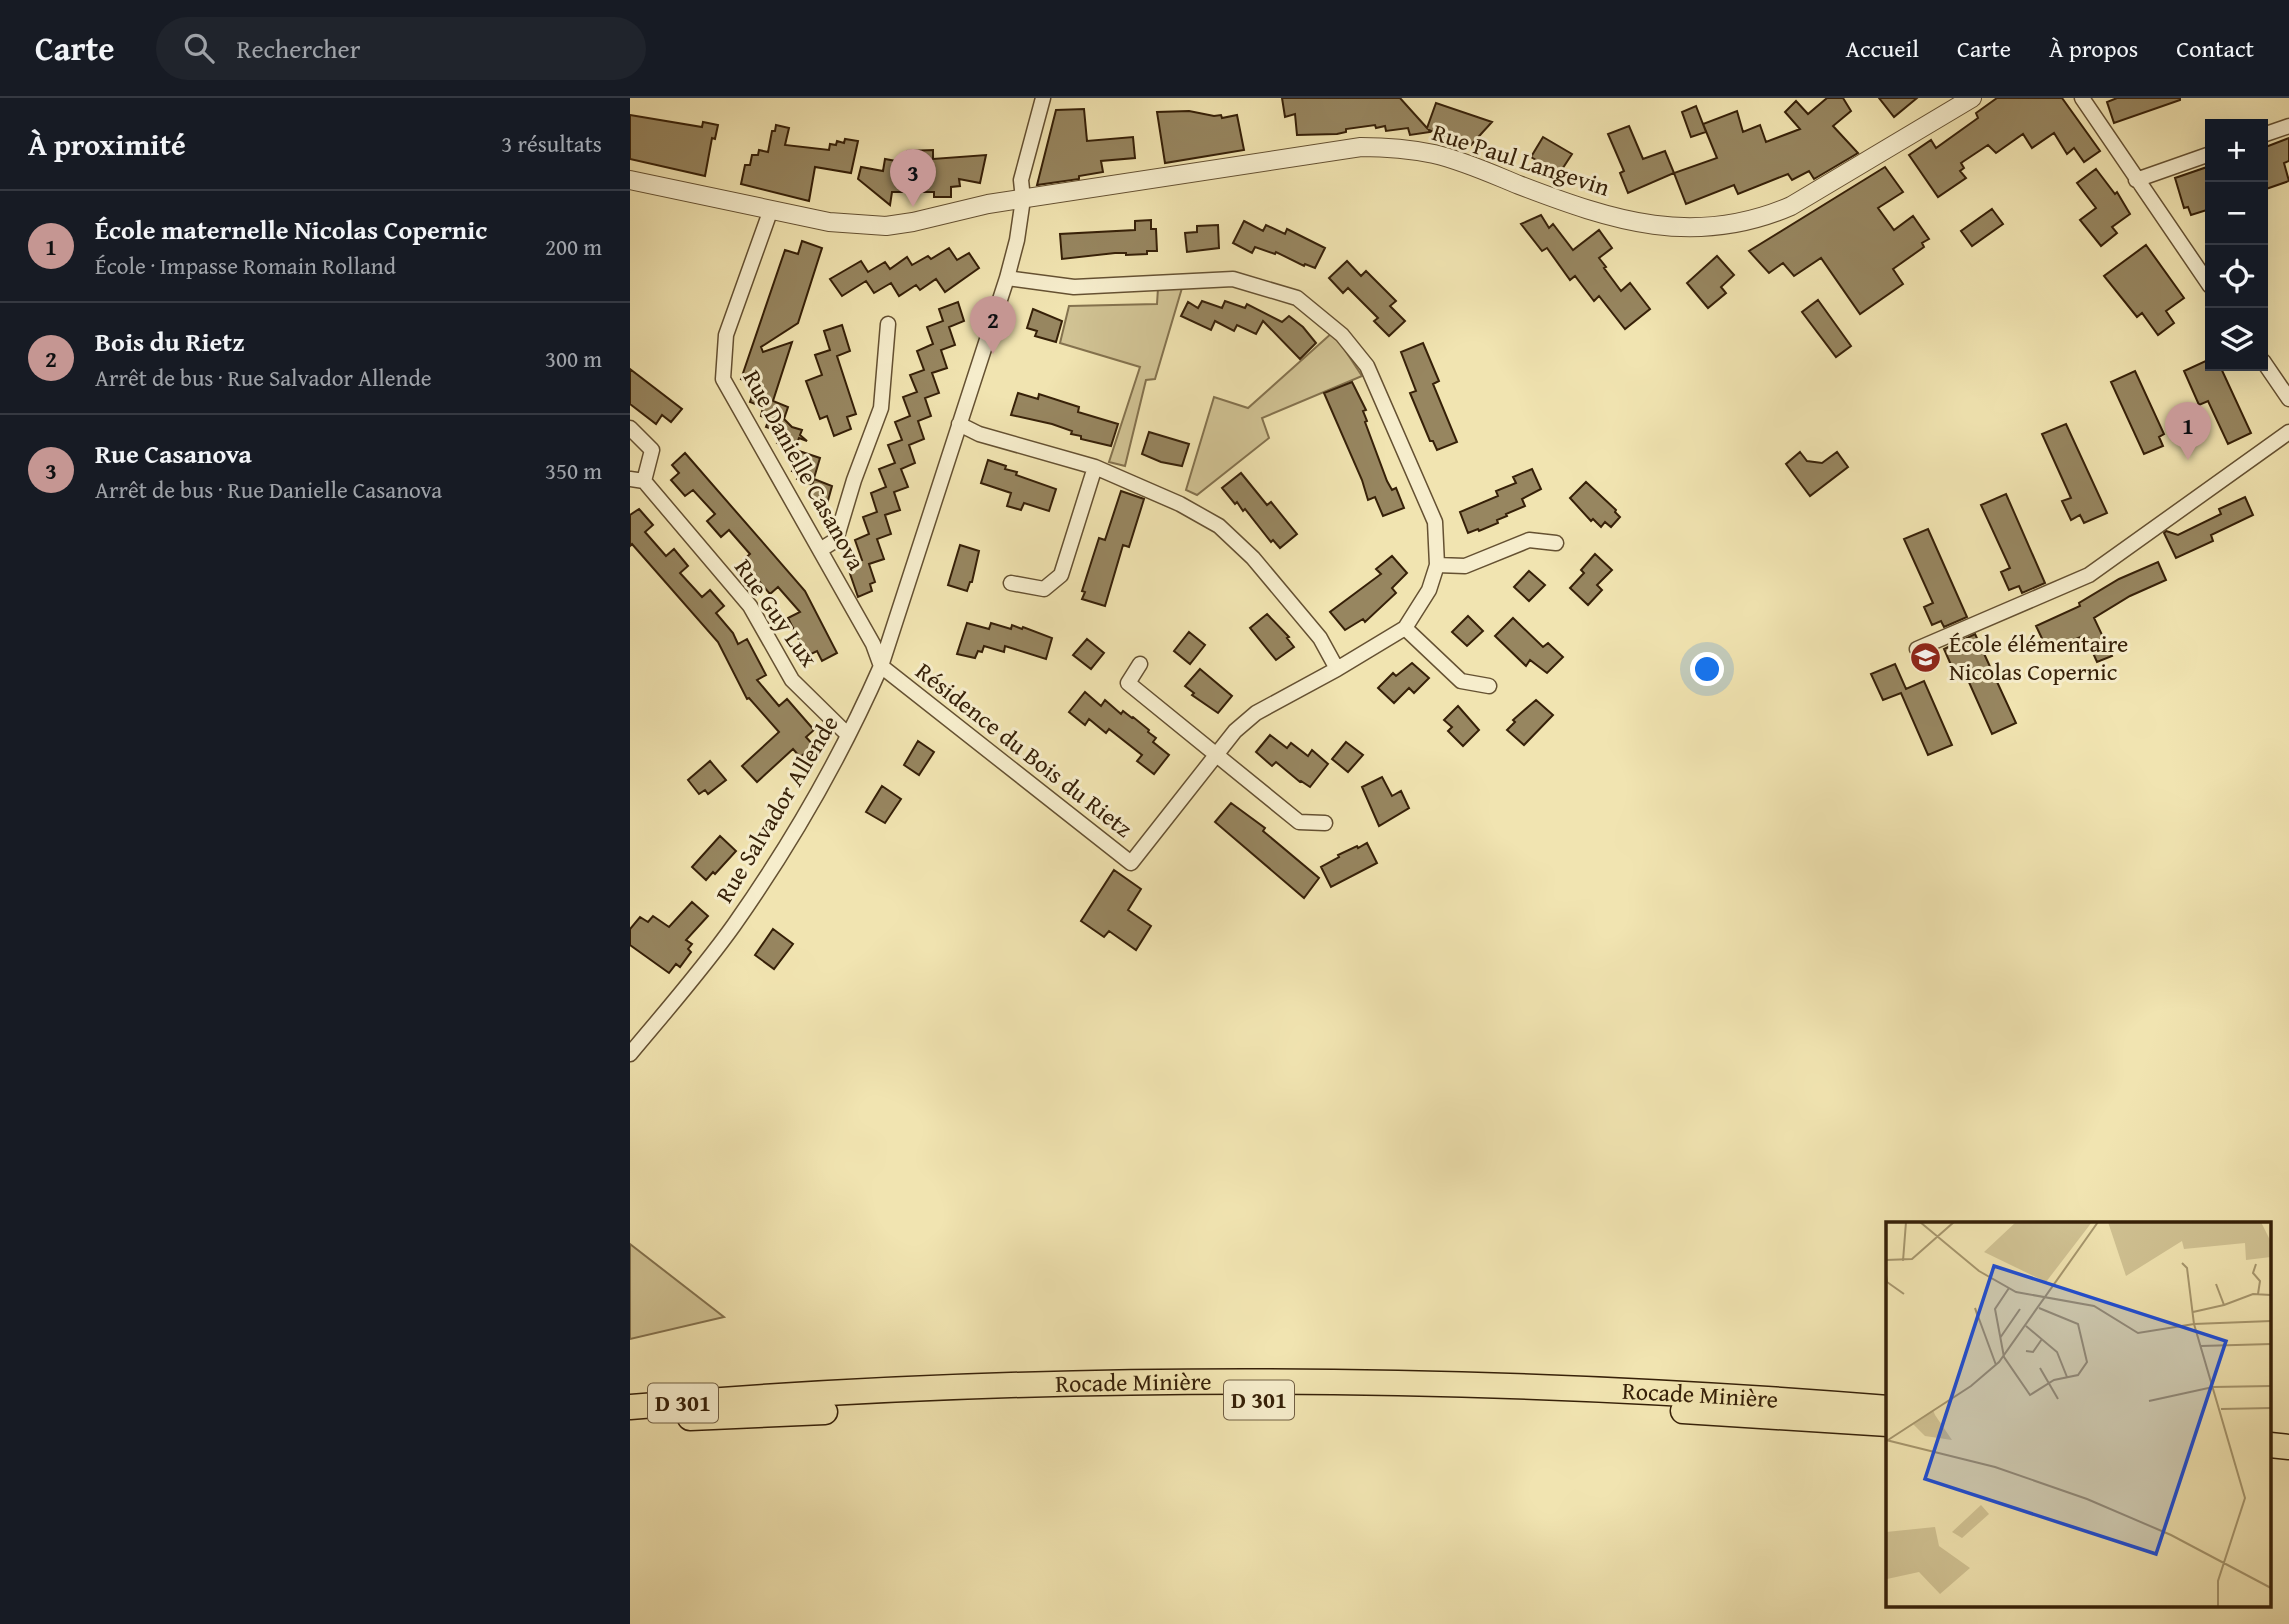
<!DOCTYPE html>
<html lang="fr">
<head>
<meta charset="utf-8">
<style>
  :root { --surface:#171b24; --page:#20242c; --text:#f1f3f6; --muted:#9ea1a6; --line:#363941; --accent:#c59692 }
  body { margin:0; font-family:"Gentium Book Plus",serif; background:var(--page); color:var(--text) }
  .controls { position:absolute; right:21px; top:21px; display:grid; overflow:hidden; border-radius:0px; box-shadow:0 7px 28px #0002 }
  .controls button { width:63px; height:63px; display:grid; place-items:center; padding:0; border:0; border-bottom:2px solid var(--line); background:var(--surface); color:var(--text); font:35px sans-serif }
  .you { position:absolute; left:1078px; top:572px; width:24px; height:24px; margin:-18px; border:5px solid #fff; border-radius:50%; background:#1a73e8; box-shadow:0 0 0 10px #1a73e833 }
  .badge { display:grid; place-items:center; width:46px; height:46px; border-radius:50%; background:var(--accent); color:#111; font-size:23px; font-weight:700 }
  .pin { position:absolute; translate:-50% -58px; filter:drop-shadow(0 2px 4px #0008) }
  .pin::after { content:''; position:absolute; top:37px; width:24px; height:21px; background:inherit; clip-path:polygon(0 0,100% 0,50% 100%) }
  .list { margin:0; padding:0; list-style:none }
  h2 { display:flex; justify-content:space-between; align-items:center; height:91px; margin:0; padding:0 28px; font-size:30px }
  h2 small { font-size:23px; font-weight:400; color:var(--muted) }
  .list li { display:grid; grid-template-columns:46px 1fr auto; gap:21px; align-items:center; box-sizing:border-box; height:112px; padding:0 28px; border-top:2px solid var(--line) }
  .list b { display:block; font-size:26px; white-space:nowrap }
  .list p { margin:0; font-size:23px; white-space:nowrap; color:var(--muted) }
  .list em { font-size:23px; font-style:normal; color:var(--muted) }
  .icon { flex:none; width:38px; height:38px; fill:none; stroke:currentColor; stroke-width:2; stroke-linecap:round; stroke-linejoin:round }
  .map { position:relative; flex:none; width:1659px; height:1526px; overflow:hidden }
  header { display:flex; align-items:center; gap:42px; box-sizing:border-box; height:98px; padding:0 35px; background:var(--surface); border-bottom:2px solid var(--line) }
  header strong { font-size:33px }
  nav { display:flex; gap:38px; margin-inline-start:auto; font-size:24px }
  .search { width:490px; height:63px; background:var(--page); display:flex; align-items:center; gap:18px; box-sizing:border-box; padding:0 24px; border-radius:38px; color:var(--muted); font-size:26px }
  main { display:flex }
  aside { flex:1; background:var(--surface) }
  .map>svg:first-child { display:block }
</style>
</head>
<body>
<header>
<strong>Carte</strong>
<div class="search"><svg class="icon" aria-label="search" viewBox="0 0 24 24"><circle cx="10" cy="10" r="6"/><path d="M15 15l6 6"/></svg>Rechercher</div>
<nav><a>Accueil</a><a>Carte</a><a>À propos</a><a>Contact</a></nav>
</header>
<main>
<aside>
<h2>À proximité<small>3 résultats</small></h2>
<ul class="list">
<li><span class="badge">1</span><div><b>École maternelle Nicolas Copernic</b><p>École · Impasse Romain Rolland</p></div><em>200 m</em></li>
<li><span class="badge">2</span><div><b>Bois du Rietz</b><p>Arrêt de bus · Rue Salvador Allende</p></div><em>300 m</em></li>
<li><span class="badge">3</span><div><b>Rue Casanova</b><p>Arrêt de bus · Rue Danielle Casanova</p></div><em>350 m</em></li>
</ul>
</aside>
<div class="map">
<svg width="1659" height="1526" viewBox="0 0 1659 1526">
  <rect width="100%" height="100%" fill="#f1e4b1"/>
  <filter id="stains"><feTurbulence type="fractalNoise" baseFrequency=".00286" numOctaves="4"/><feColorMatrix values="0 0 0 0 .2 0 0 0 0 .09 0 0 0 0 .02 0 0 0 .5 -.17"/></filter>
  <radialGradient id="worn" r=".72"><stop offset=".6" stop-color="#630" stop-opacity="0"/><stop offset="1" stop-color="#630" stop-opacity=".3"/></radialGradient>
  <path fill="#d1c394" stroke="#84724e" stroke-width="2" d="M528 190H552L525 281 516 282 495 368 479 364 510 269 430 245 439 208 527 206Z
    M703 234 732 278 632 320 639 340 567 397 556 392 584 299 618 310Z
    M0 1146 94 1219 0 1241Z"/>
  <path fill="#978660" stroke="#362008" stroke-width="2" d="M652 0H770L797 30 806 5 862 24 841 47 799 32 800 34 780 37 778 30 756 33 755 28 746 30 745 27 716 31V34L707 36 667 37 665 16 655 19Z
    M1197 0H1213L1221 13 1203 28 1228 55 1184 81 1179 73 1162 82 1158 76 1108 96 1104 87 1056 106 1044 75 1087 60 1073 26 1107 13 1113 34 1130 27 1136 44 1170 31 1155 14 1166 3 1178 16Z
    M1249 0H1287L1264 19Z
    M1367 0H1432L1470 53 1454 64 1444 50 1437 56 1424 35 1402 50 1393 36 1366 55 1358 47 1331 65 1334 70 1330 73 1336 80 1308 99 1279 57 1301 42 1306 50 1348 20 1346 15Z
    M1487 0H1550V2L1484 25 1477 4Z
    M1066 8 1076 34 1061 39 1052 14Z
    M454 11 457 43 503 39 505 60 471 63 473 74 449 78V81L407 87 426 12Z
    M559 13 584 18 591 17 592 20 607 17 614 52 535 65 527 14Z
    M0 17 72 29 73 24 88 27 85 41 82 40 75 78 0 61Z
    M146 27 159 30 155 47 199 52 200 46 206 47 207 43 214 45 215 41 228 43 221 75 185 69 179 103 111 86 115 67H120L122 57H128L129 52 138 54 142 33H145Z
    M999 28 1013 61 1035 53 1044 75 998 95 990 75 994 73 978 36Z
    M913 39 942 56 929 76 901 59Z
    M1659 40V63L1654 65 1659 83 1633 92V50Z
    M303 52V61L356 57 350 85 329 81 330 88 321 89V99H304V94H262L260 107 228 81 231 69 253 73 255 61 277 65V53Z
    M1580 68V111L1561 117 1558 109 1554 110 1545 80Z
    M1255 69 1273 94 1248 110 1264 132 1283 118 1299 141 1292 145 1294 149 1263 171 1273 186 1230 216 1191 160 1164 178 1153 165 1139 175 1119 153Z
    M1466 71 1485 96 1487 94 1500 116 1482 129 1487 135 1471 148 1450 122 1466 110 1447 85Z
    M1362 111 1373 126 1342 148 1331 133Z
    M911 117 919 130 923 126 943 152 969 132 982 150 969 160 976 169 974 170 991 193 1000 185 1020 211 995 231 969 198 964 203 945 178 940 182 917 150 912 153 891 126Z
    M521 122V131H526L527 153H517V156L496 157V155H485L432 161 430 136 505 132V123Z
    M614 123 633 133 636 127 655 136 657 131 695 150 685 170 675 166 674 168 646 154 645 156 625 149 622 155 603 145Z
    M588 127 589 150 557 154 555 135 567 134V128Z
    M172 143 192 150 168 225 131 249 133 254 162 244 143 303 158 309 154 321 162 329 172 332 170 337 177 343 169 340 165 351 147 345 150 334 136 329 139 321 131 318 133 309 120 304 126 286 111 281 155 152 168 156Z
    M1516 147 1554 200 1536 213 1544 225 1528 237 1512 215 1507 219 1474 178Z
    M319 150 327 162 339 155 349 170 315 194 306 181 290 192 286 187 269 198 261 185 244 195 236 183 212 198 200 181 231 163 238 174 255 164 260 171 277 159 282 167 298 158 301 161Z
    M1087 158 1104 177 1091 189 1096 195 1078 210 1057 185Z
    M717 163 731 178 736 173 766 203 760 208 775 223 759 238 744 223 748 220 718 190 713 195 699 180Z
    M1188 202 1221 248 1206 259 1172 214Z
    M572 203 592 210 595 203 615 210 617 206 652 224 659 218 673 229 686 245 670 261 633 223 626 236 607 227 604 233 585 223 581 232 551 218 558 204 568 210Z
    M328 204 334 223 319 229 325 247 311 252 317 270 302 275 309 295 295 300 301 318 288 323 294 341 279 347 285 365 271 371 278 389 264 394 270 412 255 417 261 436 247 441 254 461 239 466 245 484 240 486 242 493 228 499 217 467 232 462 225 442 239 436 233 419 247 414 241 395 256 389 249 371 265 365 258 347 272 342 265 324 280 318 273 299 287 294 280 277 294 272 287 253 303 246 297 229 313 223 309 211Z
    M403 211 432 223 426 244 405 238 407 233 397 230Z
    M212 227 220 253 207 258 226 316 217 319 221 331 204 338 197 318 190 321 176 283 192 277 185 257 200 252 194 233Z
    M793 245 809 283 803 286 827 344 807 352 803 343H800L780 295 786 293 771 254Z
    M1580 261V268H1590L1621 335 1598 346 1578 303 1569 307 1554 273Z
    M0 271 52 311 41 324 32 317 26 326 0 306Z
    M1505 273 1534 336 1529 339 1533 348 1514 356 1481 284Z
    M722 284 736 312 733 313 737 323 735 324 757 383 762 392 766 390 774 410 753 418 745 399 738 402 732 382 694 295Z
    M388 295 408 301 409 296 449 309 448 314 488 326 481 348 451 341V338L441 336 442 333 422 326 381 317Z
    M1436 326 1477 415 1454 425 1450 417 1441 422 1432 403 1441 400 1412 336Z
    M519 334 559 346 552 368 531 364 512 356Z
    M169 353 190 360 182 387 167 381 169 375 162 373Z
    M1170 354 1177 363 1192 365 1207 354 1218 369 1180 398 1156 366Z
    M55 355 175 493 207 555 192 563 187 553 177 558 158 520 170 514 148 489 140 496 112 463 120 456 99 432 91 439 77 423 85 416 63 392 55 398 41 382 49 375 42 367Z
    M358 362 376 368 375 371 387 374 386 377 426 391 419 413 394 405 391 412 377 408 381 395 351 385Z
    M902 371 911 391 892 401 895 408 876 416 877 418 867 422 868 425 849 433 848 431 838 435 830 414 868 398 866 393 886 385 883 379Z
    M611 375 637 407 641 404 667 436 650 450 643 442 641 444 615 411 613 413 607 404 605 406 592 390Z
    M184 381 202 388 197 406 178 399Z
    M956 384 986 412 985 414 990 419 981 429 975 424 971 429 963 421 961 423 940 400Z
    M491 393 514 401 499 449 493 447 475 508 452 501 455 494 452 493 469 440 475 442Z
    M1376 396 1415 485 1392 495 1389 488 1379 492 1371 474 1380 470 1351 407Z
    M1615 399 1623 417 1581 437 1583 443 1546 460 1534 435 1536 433 1548 437 1591 416 1589 411Z
    M9 411 23 427 15 434 36 458 44 451 58 468 50 475 72 499 80 492 94 508 86 515 103 535 108 546 117 541 136 577 127 582 149 608 157 601 184 632 176 639 184 648 170 659 163 651 127 684 112 668 149 634 119 600 117 601 88 544 2 446 0 448V417Z
    M1298 431 1337 519 1314 529 1311 523 1302 527 1294 509 1303 505 1274 441Z
    M330 447 349 453 342 484H340L337 493 318 487Z
    M965 456 982 472 967 487 972 492 958 507 940 490 954 475 951 472Z
    M762 458 777 475 762 490 766 495 735 524 733 521 715 532 700 514 751 476 746 471Z
    M1528 464 1536 482 1500 498 1464 520 1482 558 1467 564 1455 537 1418 553 1406 528 1450 508 1449 505 1489 481Z
    M899 473 915 487 899 503 884 489Z
    M637 516 659 539 657 540 664 549 646 562 620 530Z
    M838 518 853 533 837 548 822 534Z
    M883 520 913 549 918 545 933 559 917 575 900 562 896 568 865 538Z
    M337 525 359 531 361 525 381 531 382 527 392 531 393 529 422 540 416 561 375 548 374 554 354 548 352 554 348 553 345 560 327 556Z
    M559 534 575 547 560 566 544 553Z
    M1345 536 1386 625 1362 636 1334 573 1325 576 1314 551Z
    M457 541 474 555 461 571 443 557Z
    M782 565 799 580 784 595 779 590 764 605 748 590 763 575 766 578Z
    M1265 566 1276 591 1294 583 1322 647 1298 657 1271 595 1253 602 1241 576Z
    M570 571 602 598 588 615 562 597 564 595 555 588Z
    M455 594 471 608 475 602 491 616 493 613 502 620 503 619 519 632 518 634 526 640 523 644 539 657 524 676 507 663 512 657 479 631 476 635 459 621 455 627 439 614Z
    M906 602 923 617 894 647 877 632 885 624 883 622Z
    M828 608 849 632 833 648 818 633 822 629 814 622Z
    M640 637 657 650 661 645 678 658 682 652 698 666 680 689 671 683 670 684 646 664 642 668 626 654Z
    M288 643 304 654 289 677 274 667Z
    M716 644 733 657 718 674 702 661Z
    M80 663 96 682 78 696 75 692 69 696 58 682Z
    M752 679 762 698 771 693 779 710 749 728 732 689Z
    M252 688 271 701 255 725 236 714Z
    M601 705 635 730 633 733 689 780 674 800 585 724Z
    M90 738 106 753 85 776 83 774 76 782 62 769Z
    M737 745 747 765 701 789 691 769 709 759 708 757 727 748 728 750Z
    M484 772 511 791 498 812 521 828 506 852 479 833 474 839 451 823Z
    M62 804 78 818 56 842 62 846 58 851 61 854 50 869 46 866 39 875 0 847V831L10 819 18 824 23 818 39 829Z
    M143 831 163 846 144 871 125 857Z"/>
  <g fill="none" stroke-linecap="round" stroke-linejoin="round">
    <defs>
      <path id="minor" d="M1452 0 1580 188
        M1633 37 1659 28
        M1506 82 1580 56
        M140 114 96 237 93 281 243 546 251 568 501 765 605 633 626 615 707 571 775 530 799 492 807 467 805 424 737 268 712 237 667 200 603 181 444 189 377 180
        M1633 263 1659 301
        M329 326 349 336 465 369 550 406 589 428 623 460 690 540 707 571
        M0 330 22 352 14 383
        M0 381 14 383 120 508 162 582 218 637
        M190 452 206 442 224 382 251 310 258 226
        M807 467 835 468 899 442 926 445
        M381 485 414 491 431 477 465 369
        M775 530 831 583 859 588
        M1287 551 1459 477 1659 334
        M510 566 498 585 669 724 695 725
        M0 956C35 914 72 872 104 827 161 746 211 659 251 568L377 180 387 142 393 101 391 82 413 0"/>
      <path id="tertiary" d="M0 82 199 124 256 128 283 124 358 106 731 49C756 49 780 51 804 56 834 63 862 76 889 87 983 123 1064 150 1161 108L1342 0"/>
      <g id="trunk">
        <path id="s1" d="M0 1309C416 1274 842 1276 1258 1310"/>
        <path d="M1053 1313 1258 1326"/>
        <path d="M60 1320 195 1314"/>
        <path d="M1640 1347 1659 1349"/>
      </g>
    </defs>
    <use href="#minor" stroke="#655132" stroke-width="17"/>
    <use href="#tertiary" stroke="#655132" stroke-width="20"/>
    <use href="#trunk" stroke="#362008" stroke-width="27"/>
    <use href="#minor" stroke="#f6edcc" stroke-width="14"/>
    <use href="#tertiary" stroke="#f6edcc" stroke-width="18"/>
    <use href="#trunk" stroke="#f1e4b1" stroke-width="24"/>
  </g>
  <defs>
    <symbol id="school-disc" viewBox="-11 -11 22 22"><circle r="9.5" fill="#8f2418" stroke="#f6edcc"/><path d="M0-5L7-2L0 1L-7-2ZM-4 1L0 2.5L4 1V4Q0 6-4 4Z" fill="#fff"/></symbol>
  </defs>
  <g fill-rule="evenodd">
    <use href="#school-disc" x="1278" y="542" width="35" height="35"/>
  </g>
  <g text-anchor="middle" stroke-width="6" stroke-linejoin="round" paint-order="stroke">
    <g fill="#f6edcc" stroke="#705e43" stroke-width="2">
      <rect x="594" y="1282.5" width="70" height="39" rx="5"/>
      <rect x="18" y="1285.5" width="70" height="39" rx="5"/>
    </g>
    <g font-size="23" font-weight="bold" fill="#362008">
      <text x="629" y="1310">D 301</text>
      <text x="53" y="1313">D 301</text>
    </g>
    <g font-size="24" fill="#362008" stroke="#f6edcc">
      <text transform="translate(891 62) rotate(18)" y="8">Rue Paul Langevin</text>
      <text transform="translate(174 372) rotate(61)" y="8">Rue Danielle Casanova</text>
      <text transform="translate(146 515) rotate(55)" y="8">Rue Guy Lux</text>
      <text transform="translate(394 652) rotate(38)" y="8">Résidence du Bois du Rietz</text>
      <text transform="translate(147 711) rotate(-59)" y="8">Rue Salvador Allende</text>
      <text dy="8" stroke="none"><textPath href="#s1" startOffset="504">Rocade Minière</textPath></text>
      <text dy="8" stroke="none"><textPath href="#s1" startOffset="1071">Rocade Minière</textPath></text>
    </g>
    <g font-size="24" fill="#362008" stroke="#f6edcc" text-anchor="start">
      <text x="1319" y="554">École élémentaire<tspan x="1319" dy="28">Nicolas Copernic</tspan></text>
    </g>
  </g>
  <g transform="translate(1256 1124)">
    <rect width="385" height="385" fill="#f1e4b1"/>
    <path d="M130 0H206L160 60 98 30ZM222 0H375L385 20V35L360 38 359 21 298 27 296 19 240 54ZM47 188 49 193 66 218 39 214 27 202ZM95 283 103 292 76 316 66 310ZM49 305 53 324 84 346 54 372 33 350 1 357 0 310Z" fill="#d1c394"/>
    <path fill="none" stroke="#a6966d" stroke-width="2" d="M34 0 93 49 130 70 208 84 252 111 308 102 385 99M0 38 26 37 68 0M17 39 20 0M296 41 301 46 308 102 359 276 332 359V385M370 42 367 51 374 59 372 72M0 53 1 60 18 72M123 66 109 87 118 135 144 173 168 158 192 153 201 140 192 102 153 86M338 83 367 72 385 73M307 90 338 83 330 62M93 98 89 86 110 143M140 104 171 130 181 155M114 116 134 87M315 124 385 122M140 129 147 130 156 117M154 146 172 177M263 179 327 165 385 164M335 187 385 186M0 218 109 245 201 277 285 313 385 366M2 218 85 164 113 140 212 0"/>
    <path fill="#1d4ed8" fill-opacity="0.15" stroke="#1d4ed8" stroke-width="3.5" d="M108 44 340 119 270 332 39 257Z"/>
    <rect width="385" height="385" fill="none" stroke="#362008" stroke-width="3.5"/>
  </g>
  <rect width="100%" height="100%" filter="url(#stains)"/>
  <rect width="100%" height="100%" fill="url(#worn)"/>
</svg>
<div class="controls">
<button>+</button>
<button>−</button>
<button><svg class="icon" aria-label="locate" viewBox="0 0 24 24"><circle cx="12" cy="12" r="6"/><path d="M12 2v4M12 18v4M2 12h4M18 12h4"/></svg></button>
<button><svg class="icon" aria-label="layers" viewBox="0 0 24 24"><path d="M12 4l9 5-9 5-9-5zM3 14l9 5 9-5"/></svg></button>
</div>
<div class="you"></div>
<div class="pin badge" style="left:1558px;top:362px">1</div>
<div class="pin badge" style="left:363px;top:256px">2</div>
<div class="pin badge" style="left:283px;top:109px">3</div>
</div>
</main>
</body>
</html>
